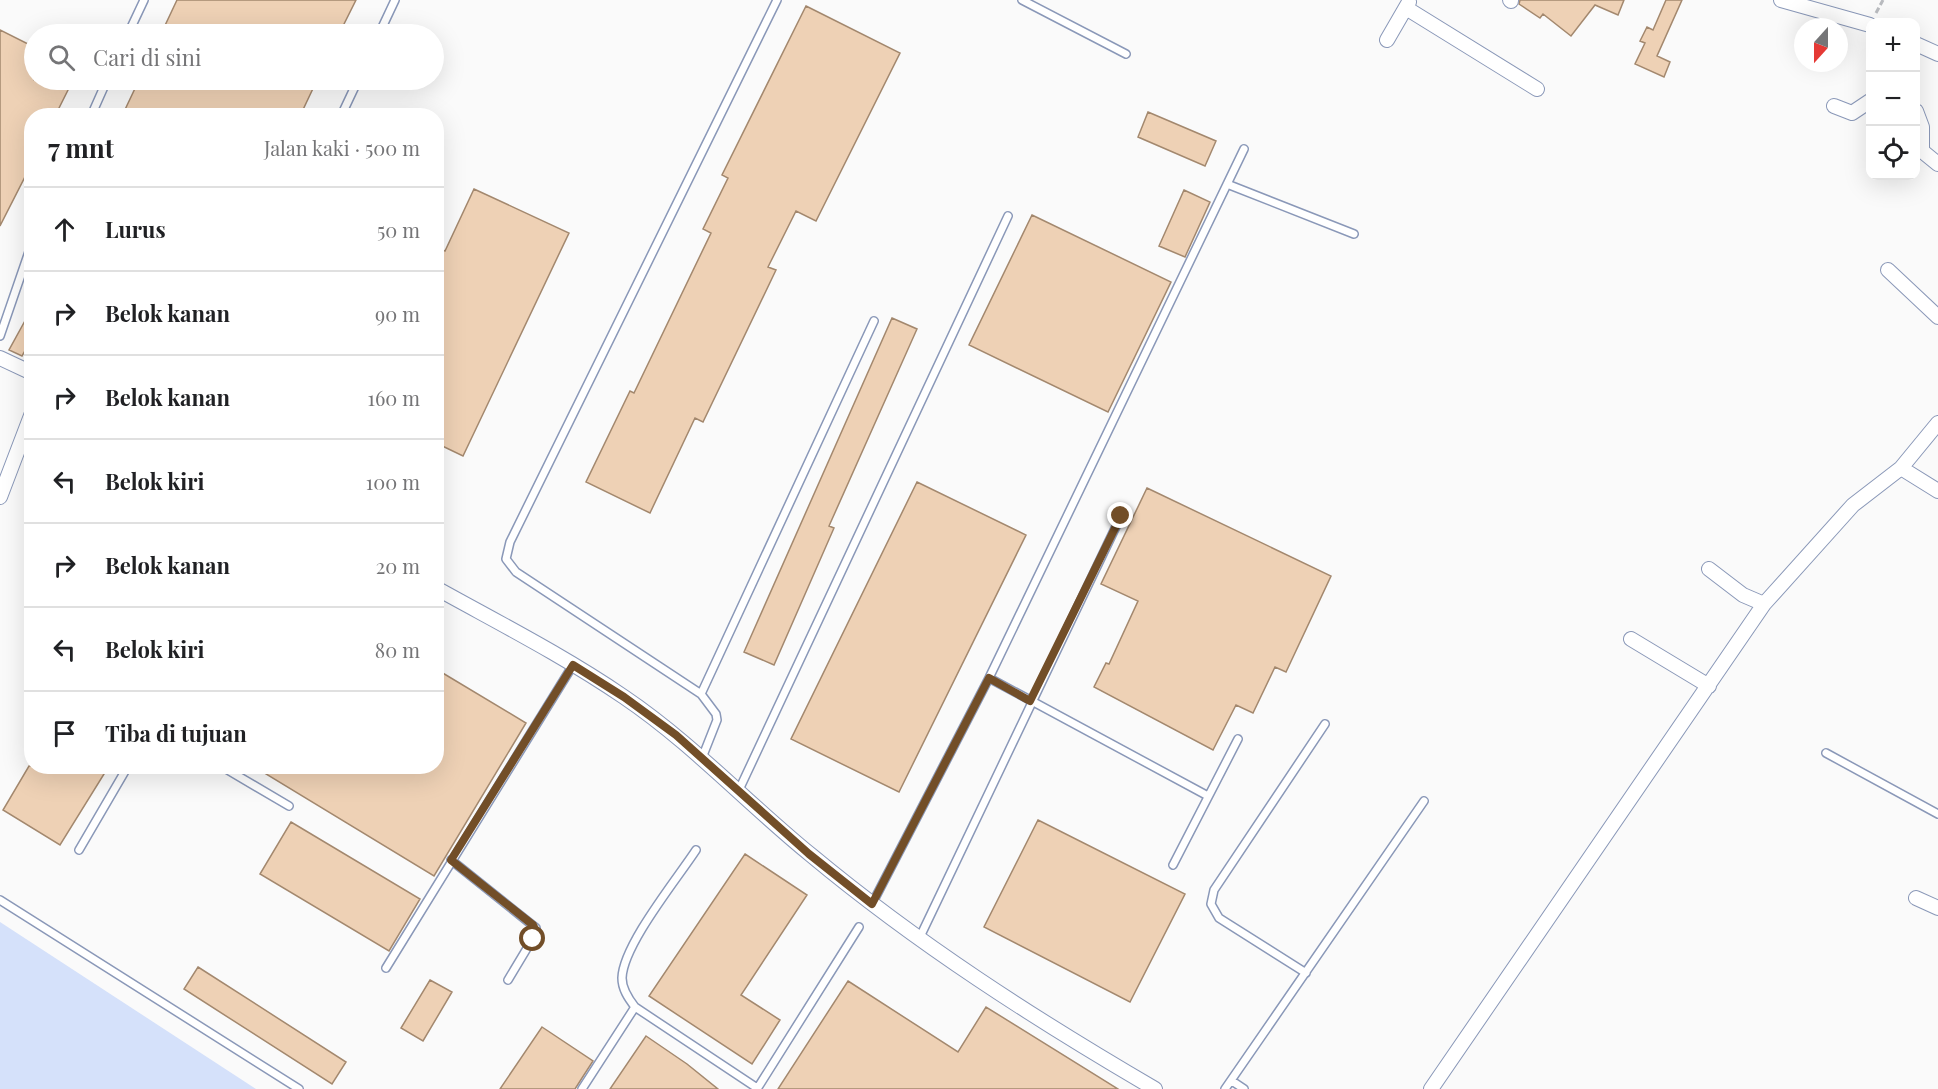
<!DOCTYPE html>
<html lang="id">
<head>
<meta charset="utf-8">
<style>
  :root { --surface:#fff; --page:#f2f2f2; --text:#202124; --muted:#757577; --line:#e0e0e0 }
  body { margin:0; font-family:"Playfair Display",serif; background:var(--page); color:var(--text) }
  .controls { position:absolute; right:18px; top:18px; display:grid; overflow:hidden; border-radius:12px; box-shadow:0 6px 24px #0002 }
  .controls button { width:54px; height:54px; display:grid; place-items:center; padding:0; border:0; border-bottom:2px solid var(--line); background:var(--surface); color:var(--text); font:30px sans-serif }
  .compass { position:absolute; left:1794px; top:18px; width:54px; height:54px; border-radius:50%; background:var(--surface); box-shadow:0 6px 24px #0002; rotate:201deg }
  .stop { position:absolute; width:18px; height:18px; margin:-14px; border:4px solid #724e28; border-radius:50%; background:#fff }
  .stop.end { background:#724e28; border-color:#fff; box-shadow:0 2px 6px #0008 }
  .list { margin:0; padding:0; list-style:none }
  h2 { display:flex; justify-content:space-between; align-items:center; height:78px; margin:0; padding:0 24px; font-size:26px }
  h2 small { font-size:20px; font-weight:400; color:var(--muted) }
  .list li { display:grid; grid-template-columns:39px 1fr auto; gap:18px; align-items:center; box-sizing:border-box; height:84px; padding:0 24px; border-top:2px solid var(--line) }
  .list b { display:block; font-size:22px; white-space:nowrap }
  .list em { font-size:20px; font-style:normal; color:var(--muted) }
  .icon { flex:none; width:33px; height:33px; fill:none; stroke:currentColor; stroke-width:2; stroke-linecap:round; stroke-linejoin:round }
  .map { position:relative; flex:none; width:1938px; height:1089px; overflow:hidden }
  .search { position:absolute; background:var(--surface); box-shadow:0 6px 24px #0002; left:24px; top:24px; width:420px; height:66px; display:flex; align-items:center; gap:15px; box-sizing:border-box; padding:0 21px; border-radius:33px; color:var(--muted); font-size:22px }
  .panel { position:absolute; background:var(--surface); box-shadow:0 6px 24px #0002; left:24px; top:108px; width:420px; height:666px; border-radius:24px }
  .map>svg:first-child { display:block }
</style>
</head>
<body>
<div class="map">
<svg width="1938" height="1089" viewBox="0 0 1938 1089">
  <rect width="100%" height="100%" fill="#fafafa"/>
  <path fill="#d5e1fa" d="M0 922 256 1089H0Z"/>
  <path fill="#eed1b5" stroke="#a3886e" stroke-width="1.5" d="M177 0H356L339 34H161Z
    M1520 0H1624L1618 15 1595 5 1571 36 1543 14 1540 18 1519 4Z
    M1666 0H1682L1657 56 1670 62 1664 77 1635 64 1645 43 1640 41 1647 27 1653 30Z
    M806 6 900 53 816 221 796 211 768 267 776 270 703 422 695 418 650 513 586 482 630 391 634 393 711 233 703 229 728 178 722 175Z
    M0 30 34 47V80H73L55 116H32V163L0 226Z
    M139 80H317L300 116H122Z
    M1148 112 1216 141 1205 166 1138 137Z
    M474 189 569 233 463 456 436 443V247L445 251Z
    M1184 190 1210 202 1185 257 1159 246Z
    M1032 215 1171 282 1108 412 969 345Z
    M32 308V339L22 356 9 350Z
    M892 318 917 329 829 526 834 528 774 665 744 652Z
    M917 482 1026 535 899 792 791 739Z
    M1147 488 1331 576 1286 672 1275 667 1253 713 1236 705 1213 750 1094 687 1106 663 1109 664 1138 601 1101 584Z
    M436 669 526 723 434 876 253 766H436Z
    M29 766H109L60 845 3 810Z
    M1038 820 1185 894 1130 1002 984 927Z
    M291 822 420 899 389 951 260 874Z
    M745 854 807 895 741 995 780 1020 752 1064 649 996Z
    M198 967 346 1062 332 1084 184 989Z
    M430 980 452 992 423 1041 401 1028Z
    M848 981 958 1052 986 1007 1118 1089H778Z
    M542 1027 593 1061 582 1078 575 1089H500Z
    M646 1036 687 1064 718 1089H610Z"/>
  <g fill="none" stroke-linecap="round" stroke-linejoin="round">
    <defs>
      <path id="service" d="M1022 0 1126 54
        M128 34 144 0
        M379 34 395 0
        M91 116 107 80
        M341 116 358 80
        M1227 184 1354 234
        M0 336 32 243
        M989 678 1208 796
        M701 694 874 321
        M1826 753 1938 814
        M702 758 717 720 716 714 701 694 516 572 506 559 510 542 777 0
        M221 766 289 806
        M738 792 1008 216
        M79 850 128 766
        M451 860 536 928 535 935 508 980
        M1173 865 1238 739
        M0 900 299 1089
        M872 904 989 678 1244 149
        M919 939 1121 516
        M386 968 573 665
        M1306 973 1219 918 1211 904 1214 890 1325 724
        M635 1007C628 998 622 989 622 978 623 945 677 879 696 850
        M1232 1081 1244 1089
        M582 1089 635 1007 757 1088
        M757 1089 859 927
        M1225 1089 1424 801"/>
      <path id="minor" d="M1510 0 1511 1
        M1781 0 1870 25
        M1406 8 1537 89
        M1387 40 1409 2
        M1916 44 1938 54
        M1834 106 1852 113 1870 101
        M1916 111 1922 127V151L1938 164
        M1888 270 1938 317
        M0 358 32 373
        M1901 468 1938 491
        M0 497 32 413
        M1709 569 1743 595 1764 604 1853 505 1901 468 1938 423
        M436 588C499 623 564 656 624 697 692 743 747 803 811 855 918 944 1035 1019 1155 1089
        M1631 639 1709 686
        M1916 898 1938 908
        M1431 1089 1764 604"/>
    </defs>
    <use href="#service" stroke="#8a98b8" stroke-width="10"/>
    <use href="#minor" stroke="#8a98b8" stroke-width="16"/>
    <path stroke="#b9bbbf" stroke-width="3" stroke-dasharray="6 3" stroke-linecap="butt" d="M1876 13 1883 0"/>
    <use href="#service" stroke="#fff" stroke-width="7"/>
    <use href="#minor" stroke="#fff" stroke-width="14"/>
  </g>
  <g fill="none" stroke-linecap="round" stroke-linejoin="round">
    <path stroke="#724e28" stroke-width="8" d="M533 939 536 931 533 925 451 860 573 665 624 697 676 735 809 854 872 904 989 678 1030 701 1121 516"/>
  </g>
</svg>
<div class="controls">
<button>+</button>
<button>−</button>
<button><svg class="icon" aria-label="locate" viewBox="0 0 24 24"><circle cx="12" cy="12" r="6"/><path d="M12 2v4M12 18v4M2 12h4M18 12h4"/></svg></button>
</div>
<svg class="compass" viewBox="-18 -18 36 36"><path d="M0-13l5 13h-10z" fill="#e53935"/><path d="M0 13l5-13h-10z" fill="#757577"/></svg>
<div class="stop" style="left:533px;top:939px"></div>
<div class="stop end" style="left:1121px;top:516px"></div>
<div class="search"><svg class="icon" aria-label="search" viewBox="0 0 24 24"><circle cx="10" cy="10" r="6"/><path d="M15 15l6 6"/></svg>Cari di sini</div>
<section class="panel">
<h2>7 mnt<small>Jalan kaki · 500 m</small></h2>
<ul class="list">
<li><svg class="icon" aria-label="ahead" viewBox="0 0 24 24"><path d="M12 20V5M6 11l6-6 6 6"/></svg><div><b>Lurus</b></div><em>50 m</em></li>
<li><svg class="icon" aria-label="right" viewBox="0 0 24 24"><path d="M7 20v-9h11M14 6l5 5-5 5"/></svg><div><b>Belok kanan</b></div><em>90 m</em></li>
<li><svg class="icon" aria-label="right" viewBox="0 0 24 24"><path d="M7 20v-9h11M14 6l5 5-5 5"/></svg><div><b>Belok kanan</b></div><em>160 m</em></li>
<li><svg class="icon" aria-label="left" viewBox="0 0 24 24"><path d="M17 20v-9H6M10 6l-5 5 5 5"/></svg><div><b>Belok kiri</b></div><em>100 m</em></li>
<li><svg class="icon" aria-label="right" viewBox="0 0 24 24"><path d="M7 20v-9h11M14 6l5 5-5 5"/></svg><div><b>Belok kanan</b></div><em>20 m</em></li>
<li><svg class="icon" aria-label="left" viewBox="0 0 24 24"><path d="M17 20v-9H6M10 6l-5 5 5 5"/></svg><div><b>Belok kiri</b></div><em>80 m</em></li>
<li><svg class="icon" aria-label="arrive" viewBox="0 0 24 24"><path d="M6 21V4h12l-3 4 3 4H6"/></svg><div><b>Tiba di tujuan</b></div></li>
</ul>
</section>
</div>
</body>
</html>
